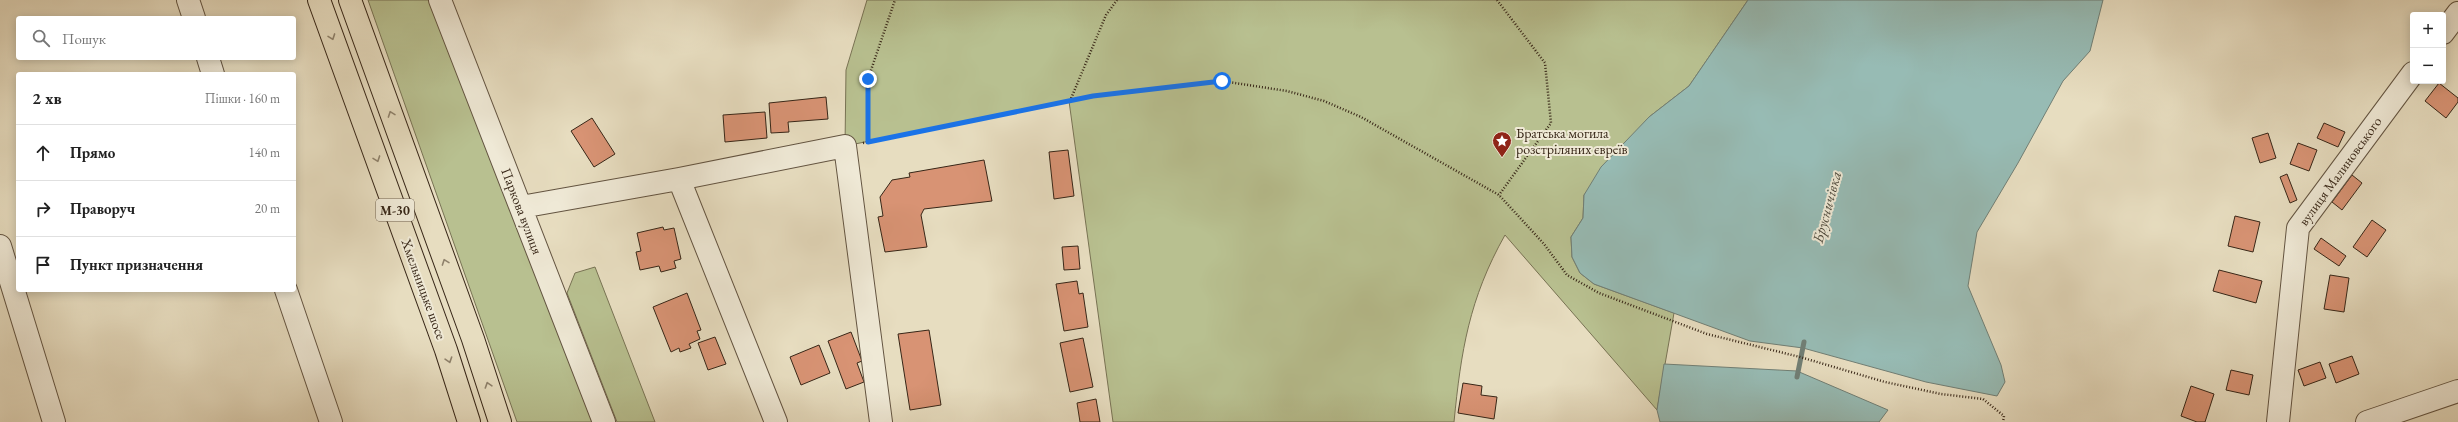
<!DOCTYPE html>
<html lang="uk">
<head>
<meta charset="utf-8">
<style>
  :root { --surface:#fff; --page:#f2f2f2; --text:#222; --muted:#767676; --line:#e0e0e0 }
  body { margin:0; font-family:"EB Garamond",serif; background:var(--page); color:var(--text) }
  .controls { position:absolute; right:12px; top:12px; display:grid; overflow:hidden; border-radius:4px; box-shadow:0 2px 10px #0003 }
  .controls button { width:36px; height:36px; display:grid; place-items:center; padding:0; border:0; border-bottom:1px solid var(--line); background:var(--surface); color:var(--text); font:20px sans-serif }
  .stop { position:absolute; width:12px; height:12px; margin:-9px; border:3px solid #1a73e8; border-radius:50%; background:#fff }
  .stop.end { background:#1a73e8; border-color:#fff; box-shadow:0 1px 4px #0008 }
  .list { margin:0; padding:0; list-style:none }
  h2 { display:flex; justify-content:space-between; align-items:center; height:52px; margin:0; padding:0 16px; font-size:17px }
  h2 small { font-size:13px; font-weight:400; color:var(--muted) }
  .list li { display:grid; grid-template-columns:26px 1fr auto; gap:12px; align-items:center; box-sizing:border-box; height:56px; padding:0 16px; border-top:1px solid var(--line) }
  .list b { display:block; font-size:15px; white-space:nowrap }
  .list em { font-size:13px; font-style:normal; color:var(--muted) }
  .icon { flex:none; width:22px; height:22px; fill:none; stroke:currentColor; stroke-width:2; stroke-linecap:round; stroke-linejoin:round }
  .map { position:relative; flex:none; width:2458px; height:422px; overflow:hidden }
  .search { position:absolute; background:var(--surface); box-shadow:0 2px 10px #0003; left:16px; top:16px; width:280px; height:44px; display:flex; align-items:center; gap:10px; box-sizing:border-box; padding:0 14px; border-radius:4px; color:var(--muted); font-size:15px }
  .panel { position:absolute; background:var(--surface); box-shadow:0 2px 10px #0003; left:16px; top:72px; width:280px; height:220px; border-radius:4px }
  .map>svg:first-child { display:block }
</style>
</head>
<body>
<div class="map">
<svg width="2458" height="422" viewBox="0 0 2458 422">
  <rect width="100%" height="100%" fill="#e7ddc0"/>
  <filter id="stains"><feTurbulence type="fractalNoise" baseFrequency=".005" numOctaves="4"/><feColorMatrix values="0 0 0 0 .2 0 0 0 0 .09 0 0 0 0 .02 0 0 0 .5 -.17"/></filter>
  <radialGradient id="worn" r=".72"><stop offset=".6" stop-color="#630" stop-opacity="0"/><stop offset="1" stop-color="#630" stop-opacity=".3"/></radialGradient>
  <path fill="#b8c090" stroke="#787354" d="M368 0H440L604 422H517Z
    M867 0H1748L1689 86 1649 117 1584 195 1583 218 1571 237 1572 257 1580 273 1594 284 1674 313 1657 410 1505 235C1469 299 1461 351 1454 422H1113L1069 101 845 146 846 70Z
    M595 267 655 422H617L567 293 575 273Z"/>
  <path fill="#97bbb4" stroke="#717f75" d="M1748 0H2103L2090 51 2063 81 2018 163 1977 232 1968 286 2001 365 2005 382 1997 396 1926 382 1803 348 1750 341 1594 284 1580 273 1572 257 1571 237 1583 218 1584 195 1601 167 1649 117 1689 86Z
    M1664 364 1797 371 1888 410 1879 422H1660L1657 410Z"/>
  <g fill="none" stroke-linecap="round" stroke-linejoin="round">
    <path stroke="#717f75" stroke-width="5" d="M1797 377 1804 342"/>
  </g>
  <path fill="#d89374" stroke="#372617" d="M2439 83 2458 98V102L2446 118 2425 101Z
    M826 97 828 119 788 122 789 132 771 133 769 103Z
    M765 112 767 138 725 142 723 115Z
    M592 118 615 154 594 167 571 131Z
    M2324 123 2345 132 2338 147 2317 138Z
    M2268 133 2276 158 2260 163 2252 138Z
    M2298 143 2317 150 2309 171 2290 164Z
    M1068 150 1074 196 1054 199 1049 152Z
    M984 160 992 201 924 209 921 215 927 247 885 252 878 217 883 216 880 197 892 180 910 177 909 173Z
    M2287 174 2297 200 2290 203 2280 177Z
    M2352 175 2362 183 2342 210 2332 202Z
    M2235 216 2260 222 2253 252 2228 246Z
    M2372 220 2386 230 2367 257 2353 247Z
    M663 227 664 230 674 228 681 259 674 261 676 268 661 272 659 266 640 270 636 252 641 251 637 233Z
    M2321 238 2346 256 2339 266 2314 249Z
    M1078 246 1080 269 1064 270 1062 247Z
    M2219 270 2262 281 2256 303 2213 291Z
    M2330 275 2349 278 2344 312 2324 309Z
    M1077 281 1079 294 1083 293 1088 327 1064 331 1056 284Z
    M687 293 701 330 697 331 700 339 689 344 691 348 680 352 679 348 671 352 653 307Z
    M929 330 941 405 910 410 898 334Z
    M851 332 862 361 857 363 864 382 846 389 828 341Z
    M715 337 726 364 708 370 698 343Z
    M1083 338 1093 387 1070 392 1060 343Z
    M819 345 830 373 801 385 790 357Z
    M2352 356 2359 374 2336 383 2329 364Z
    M2320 362 2326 378 2304 386 2298 370Z
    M2231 370 2253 375 2249 395 2226 390Z
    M1463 383 1482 386 1481 395 1497 397 1494 419 1458 413Z
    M2191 386 2214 394 2205 422H2197L2181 416Z
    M1096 399 1100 422H1080L1077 403Z"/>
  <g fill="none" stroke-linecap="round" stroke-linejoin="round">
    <defs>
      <path id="minor" d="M188 0 194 18
        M440 0 604 422
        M2443 33 2458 13
        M208 58 213 74
        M679 179 776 422
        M521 207 679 179 845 146 881 422
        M0 246 54 422
        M286 290 331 422
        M2278 422 2298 228 2413 73
        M2367 422 2458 391"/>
      <path id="highway" d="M319 0 446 350 469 422
        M350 0 473 339 500 422"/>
    </defs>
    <use href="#minor" stroke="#635441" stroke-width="24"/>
    <use href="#highway" stroke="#372617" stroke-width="24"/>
    <path stroke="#372617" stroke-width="2.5" stroke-dasharray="1 2" stroke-linecap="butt" d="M1497 0 1545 63 1551 123 1499 195
      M1070 101 1106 15 1117 0
      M868 142V79L895 0
      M863 143 1093 96 1222 81 1287 91 1324 101 1361 117 1499 195 1544 244 1567 275 1599 293 1707 334 1800 357 1885 382 1941 394 1983 399 2004 416 2003 422"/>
    <use href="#minor" stroke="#efe9d6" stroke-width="22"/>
    <use href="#highway" stroke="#e7ddc0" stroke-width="22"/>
  </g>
  <defs><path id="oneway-chevron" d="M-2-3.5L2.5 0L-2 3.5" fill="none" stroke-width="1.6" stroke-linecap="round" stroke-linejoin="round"/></defs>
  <g stroke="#8f826c">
    <use href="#oneway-chevron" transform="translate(332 37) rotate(70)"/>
    <use href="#oneway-chevron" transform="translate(391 114) rotate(-110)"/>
    <use href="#oneway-chevron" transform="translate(377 159) rotate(70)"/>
    <use href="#oneway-chevron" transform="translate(445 262) rotate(-110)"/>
    <use href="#oneway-chevron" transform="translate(449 360) rotate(72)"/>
    <use href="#oneway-chevron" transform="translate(488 385) rotate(-108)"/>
  </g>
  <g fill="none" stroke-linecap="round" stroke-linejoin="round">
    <path stroke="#1a73e8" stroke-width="5" d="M868 79V142L1093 96 1222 81"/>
  </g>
  <defs>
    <symbol id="sight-pin" viewBox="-11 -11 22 30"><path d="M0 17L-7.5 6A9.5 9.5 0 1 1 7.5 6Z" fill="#8f2418" stroke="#efe9d6"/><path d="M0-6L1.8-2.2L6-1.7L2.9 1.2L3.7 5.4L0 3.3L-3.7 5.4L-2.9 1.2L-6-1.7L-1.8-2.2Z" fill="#fff"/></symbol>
  </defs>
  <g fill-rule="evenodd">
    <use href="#sight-pin" x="1491" y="130" width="22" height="30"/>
  </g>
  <g text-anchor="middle" stroke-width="4" stroke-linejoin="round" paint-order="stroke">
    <rect fill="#efe9d6" stroke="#6e6050" stroke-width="1" x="376" y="199" width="38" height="22" rx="3"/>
    <g font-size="13" font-weight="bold" fill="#372617">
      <text x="395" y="215">М-30</text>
    </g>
    <g font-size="14" fill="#372617" stroke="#efe9d6" text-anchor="start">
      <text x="1516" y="138">Братська могила<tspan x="1516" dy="16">розстріляних євреїв</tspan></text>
    </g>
    <g font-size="14" fill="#372617" stroke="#efe9d6">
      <text transform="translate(2340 171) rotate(-54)" y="5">вулиця Малиновського</text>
      <text transform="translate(522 211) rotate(69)" y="5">Паркова вулиця</text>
      <text transform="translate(424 289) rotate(70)" y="5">Хмельницьке шосе</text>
    </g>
    <g font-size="15" font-style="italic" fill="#4f4b3e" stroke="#efe9d6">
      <text transform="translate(1827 207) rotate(-75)" y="5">Брусничівка</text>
    </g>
  </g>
  <rect width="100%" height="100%" filter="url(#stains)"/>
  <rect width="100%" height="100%" fill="url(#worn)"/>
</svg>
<div class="controls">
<button>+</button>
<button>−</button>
</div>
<div class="stop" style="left:1222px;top:81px"></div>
<div class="stop end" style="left:868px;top:79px"></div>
<div class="search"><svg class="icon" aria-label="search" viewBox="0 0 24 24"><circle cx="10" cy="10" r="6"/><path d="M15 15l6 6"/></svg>Пошук</div>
<section class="panel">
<h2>2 хв<small>Пішки · 160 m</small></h2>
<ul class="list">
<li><svg class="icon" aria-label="ahead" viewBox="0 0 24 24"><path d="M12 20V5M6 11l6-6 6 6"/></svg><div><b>Прямо</b></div><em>140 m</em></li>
<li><svg class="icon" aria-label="right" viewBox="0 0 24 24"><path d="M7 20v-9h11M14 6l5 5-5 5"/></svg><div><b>Праворуч</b></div><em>20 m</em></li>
<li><svg class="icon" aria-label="arrive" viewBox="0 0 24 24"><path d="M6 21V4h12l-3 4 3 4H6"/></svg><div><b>Пункт призначення</b></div></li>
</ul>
</section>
</div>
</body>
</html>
